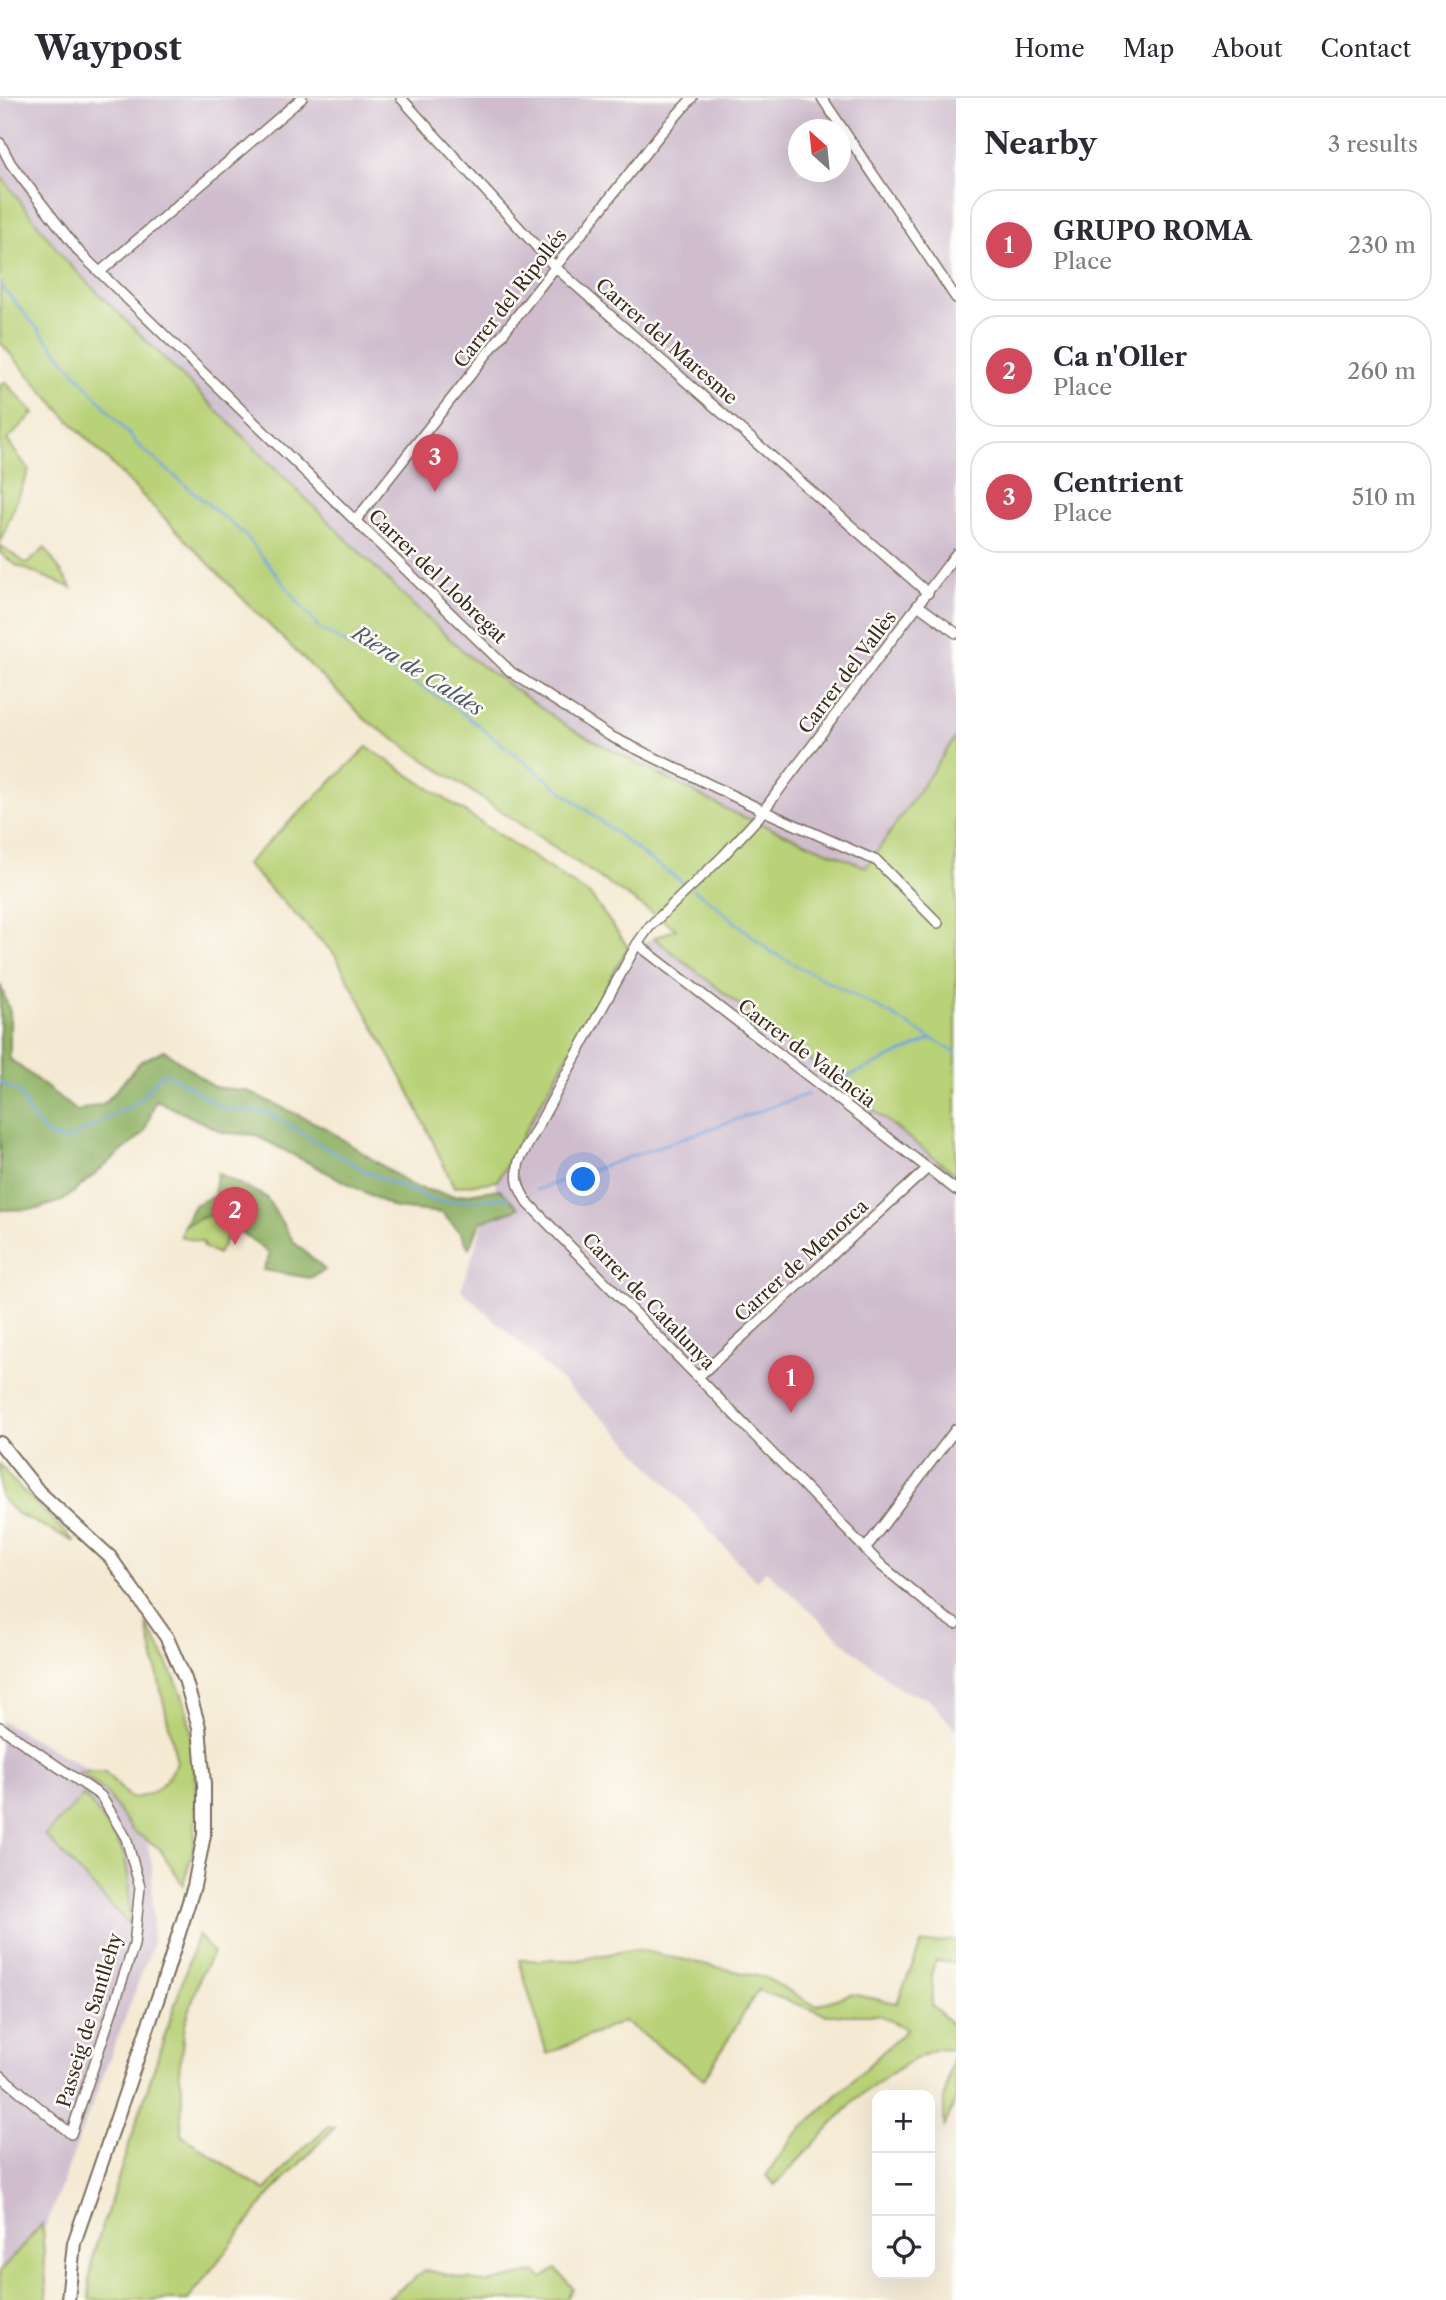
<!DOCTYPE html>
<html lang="en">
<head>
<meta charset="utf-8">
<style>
  :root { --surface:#fff; --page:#f7f7f7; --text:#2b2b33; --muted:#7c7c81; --line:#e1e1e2; --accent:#d1495b }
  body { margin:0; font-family:"Libre Caslon Text",serif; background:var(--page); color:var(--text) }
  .controls { position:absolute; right:21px; bottom:21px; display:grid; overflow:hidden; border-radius:14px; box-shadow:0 7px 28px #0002 }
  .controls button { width:63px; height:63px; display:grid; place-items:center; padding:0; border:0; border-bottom:2px solid var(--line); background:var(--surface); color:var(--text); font:35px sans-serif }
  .compass { position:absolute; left:788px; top:21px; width:63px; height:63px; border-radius:50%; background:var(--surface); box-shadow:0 7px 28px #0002; rotate:333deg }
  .you { position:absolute; left:584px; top:1082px; width:24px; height:24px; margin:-18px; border:5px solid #fff; border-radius:50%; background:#1a73e8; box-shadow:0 0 0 10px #1a73e833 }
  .badge { display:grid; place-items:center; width:46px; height:46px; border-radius:50%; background:var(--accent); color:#fff; font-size:23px; font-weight:700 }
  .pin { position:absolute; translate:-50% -58px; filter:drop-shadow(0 2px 4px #0008) }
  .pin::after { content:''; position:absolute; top:37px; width:24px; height:21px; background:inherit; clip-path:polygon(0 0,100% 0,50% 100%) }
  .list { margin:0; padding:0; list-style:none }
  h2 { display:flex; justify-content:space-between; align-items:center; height:91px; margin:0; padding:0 28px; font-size:30px }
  h2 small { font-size:23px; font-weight:400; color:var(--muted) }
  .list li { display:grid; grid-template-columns:46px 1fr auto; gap:21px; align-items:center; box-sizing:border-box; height:112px; margin:0 14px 14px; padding:0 14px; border:2px solid var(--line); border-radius:28px }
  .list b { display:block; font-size:26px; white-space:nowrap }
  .list p { margin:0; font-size:23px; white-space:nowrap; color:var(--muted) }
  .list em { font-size:23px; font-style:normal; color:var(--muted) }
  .icon { flex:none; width:38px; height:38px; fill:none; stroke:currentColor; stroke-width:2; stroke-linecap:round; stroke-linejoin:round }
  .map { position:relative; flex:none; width:956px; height:2202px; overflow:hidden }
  header { display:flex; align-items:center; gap:42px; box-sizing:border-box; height:98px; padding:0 35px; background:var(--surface); border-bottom:2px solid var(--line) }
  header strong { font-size:33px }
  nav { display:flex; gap:38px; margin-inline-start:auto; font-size:24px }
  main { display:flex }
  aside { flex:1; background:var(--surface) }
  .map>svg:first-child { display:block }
</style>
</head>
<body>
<header>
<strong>Waypost</strong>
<nav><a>Home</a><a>Map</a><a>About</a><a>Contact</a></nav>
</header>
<main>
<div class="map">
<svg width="956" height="2202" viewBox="0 0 956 2202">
  <rect width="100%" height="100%" fill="#fdfcf7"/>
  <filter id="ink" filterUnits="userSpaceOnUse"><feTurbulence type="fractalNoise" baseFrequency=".0143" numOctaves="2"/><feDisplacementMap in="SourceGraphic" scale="14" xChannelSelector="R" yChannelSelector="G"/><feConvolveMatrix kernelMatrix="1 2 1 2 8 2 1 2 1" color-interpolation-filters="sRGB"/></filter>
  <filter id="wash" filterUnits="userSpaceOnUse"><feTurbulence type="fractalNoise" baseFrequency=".00686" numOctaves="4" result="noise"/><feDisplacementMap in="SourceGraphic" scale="28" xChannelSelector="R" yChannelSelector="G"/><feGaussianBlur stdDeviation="1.57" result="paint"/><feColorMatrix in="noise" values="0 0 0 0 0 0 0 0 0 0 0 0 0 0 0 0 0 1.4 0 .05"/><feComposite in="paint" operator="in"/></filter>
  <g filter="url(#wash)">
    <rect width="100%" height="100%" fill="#f4e9d2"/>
    <path fill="#cfbdce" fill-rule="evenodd" d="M0 0H956V639L867 769 734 715 571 631 472 561 413 507 66 163 0 77ZM799 32H841V74H799Z
      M654 840 956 1077V1632L929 1601 901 1592 841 1542 766 1472 756 1483 621 1337 461 1192 497 1083 628 849Z
      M0 1622 97 1676 146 1736 152 1767 153 1846 46 2128 0 2175Z"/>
    <path fill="#b8d277" stroke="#7a7e4a" stroke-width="2" d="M0 77 66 163 413 507 472 561 571 631 734 715 866 769 956 639V1077L654 840 676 831 367 623 254 512 64 317 0 244Z
      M5 284 34 315 7 342 29 372 0 445V286Z
      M0 447 27 466 45 450 72 490 16 467 0 455Z
      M367 649 591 798 628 849 497 1083 454 1089 411 997 335 857 246 766Z
      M209 1116 232 1130 218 1156 203 1149 204 1145 180 1138 184 1127Z
      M0 1366 10 1380 75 1444 16 1415 0 1398Z
      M146 1525C159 1548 172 1572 182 1597 196 1634 198 1712 193 1751 191 1763 186 1775 183 1787L159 1750 133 1733 107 1696 80 1674H105L130 1700C156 1699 166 1685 177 1664Z
      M84 1697C97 1715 120 1740 125 1762 130 1783 129 1805 129 1827L45 1737Z
      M198 1836 213 1855 201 1877 185 1926 179 1974 182 1988 181 2037 265 2093 294 2059 329 2028 334 2030 270 2096 188 2202H90L89 2184 93 2157Z
      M956 1842V1865L935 1863 932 1874V1907L956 1930V2001L944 2030V2001L954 1952 936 1951 905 1966 858 1999 775 2087 766 2078 793 2039 907 1931 879 1917H827L758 1892 704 1981 624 1923 547 1956 519 1862H578L635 1851 766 1880 816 1908 850 1896 897 1905 921 1846Z
      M42 2126 47 2202H0V2174Z
      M556 2171 573 2190 566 2202H386L425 2172 486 2185 537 2174 542 2180Z"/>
    <path fill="#92b468" stroke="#666f43" stroke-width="2" d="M0 886 10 914V961L77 1013 105 1005 140 964 164 952 214 989 247 993 324 1029 414 1089 455 1098 500 1091 519 1110 481 1124 469 1150 461 1135 442 1115 395 1110 255 1037 224 1035 156 1002 144 1035 64 1102 37 1111 0 1112Z
      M217 1075 266 1099 294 1144 325 1172 310 1180 263 1172 270 1156 251 1141 209 1117 184 1127 194 1107 214 1098Z"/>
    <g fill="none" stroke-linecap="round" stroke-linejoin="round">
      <path stroke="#74a4de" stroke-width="2.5" d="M0 187 139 348 246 438 319 530 451 606 649 761 688 788
        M693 791 713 805 771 854 888 915 956 955
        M0 984 20 995 29 1016 48 1038 66 1043 139 1003 161 976 171 977 222 1010 268 1015 365 1073 436 1104 508 1100
        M831 986 932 941
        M536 1092 808 996"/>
    </g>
  </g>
  <g filter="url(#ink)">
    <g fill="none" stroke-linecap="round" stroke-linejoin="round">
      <defs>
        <path id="minor" d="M401 0 556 170 928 495
          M822 0 956 200
          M0 45 11 66 80 155 511 574 610 638 764 713 877 763 938 825
          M101 173 302 0
          M356 422 661 35 692 0
          M956 456 758 720 722 759 650 828 637 846 519 1063C515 1081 518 1091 528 1105L882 1468 945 1520 956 1526
          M919 508 956 535
          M637 846 956 1092
          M698 1279 928 1070
          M865 1451 956 1331
          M0 1629 101 1698 126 1740 140 1789 134 1847 71 2036 0 1977"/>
        <path id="secondary" d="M0 1345 39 1394 110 1459 167 1540 185 1581 199 1629 204 1686V1737L194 1788 163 1885 74 2145 68 2202"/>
      </defs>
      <use href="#minor" stroke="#7c6d5d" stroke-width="12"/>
      <use href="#secondary" stroke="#7c6d5d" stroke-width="16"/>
      <use href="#minor" stroke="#fff" stroke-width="9"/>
      <use href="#secondary" stroke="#fff" stroke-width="12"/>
    </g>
  </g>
  <g text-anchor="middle" stroke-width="5" stroke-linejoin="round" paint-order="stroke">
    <g font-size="19" fill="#3b2a1e" stroke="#fdfcf7">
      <text transform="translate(510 200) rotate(-52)" y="7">Carrer del Ripollés</text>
      <text transform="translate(667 243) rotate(41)" y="7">Carrer del Maresme</text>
      <text transform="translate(438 478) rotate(44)" y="7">Carrer del Llobregat</text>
      <text transform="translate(847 574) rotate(-53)" y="7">Carrer del Vallès</text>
      <text transform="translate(807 955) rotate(37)" y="7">Carrer de València</text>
      <text transform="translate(801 1162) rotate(-42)" y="7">Carrer de Menorca</text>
      <text transform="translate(649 1203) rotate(46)" y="7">Carrer de Catalunya</text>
      <text transform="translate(89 1922) rotate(-73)" y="7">Passeig de Santllehy</text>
    </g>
    <g font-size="21" font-style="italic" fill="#525b6b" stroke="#fdfcf7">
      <text transform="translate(418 573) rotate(32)" y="7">Riera de Caldes</text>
    </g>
  </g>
</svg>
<div class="controls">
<button>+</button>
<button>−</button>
<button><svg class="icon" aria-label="locate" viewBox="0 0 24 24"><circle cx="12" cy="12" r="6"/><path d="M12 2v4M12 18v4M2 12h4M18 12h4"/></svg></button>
</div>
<svg class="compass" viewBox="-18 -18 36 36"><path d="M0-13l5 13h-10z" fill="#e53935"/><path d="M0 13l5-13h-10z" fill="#7c7c81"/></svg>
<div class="you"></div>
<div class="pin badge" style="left:791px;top:1315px">1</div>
<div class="pin badge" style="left:235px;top:1147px">2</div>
<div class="pin badge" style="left:435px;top:394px">3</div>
</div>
<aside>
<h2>Nearby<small>3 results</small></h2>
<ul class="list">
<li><span class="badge">1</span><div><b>GRUPO ROMA</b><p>Place</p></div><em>230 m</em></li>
<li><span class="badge">2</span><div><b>Ca n'Oller</b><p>Place</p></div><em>260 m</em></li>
<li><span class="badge">3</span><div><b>Centrient</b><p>Place</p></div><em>510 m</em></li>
</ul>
</aside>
</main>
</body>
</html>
